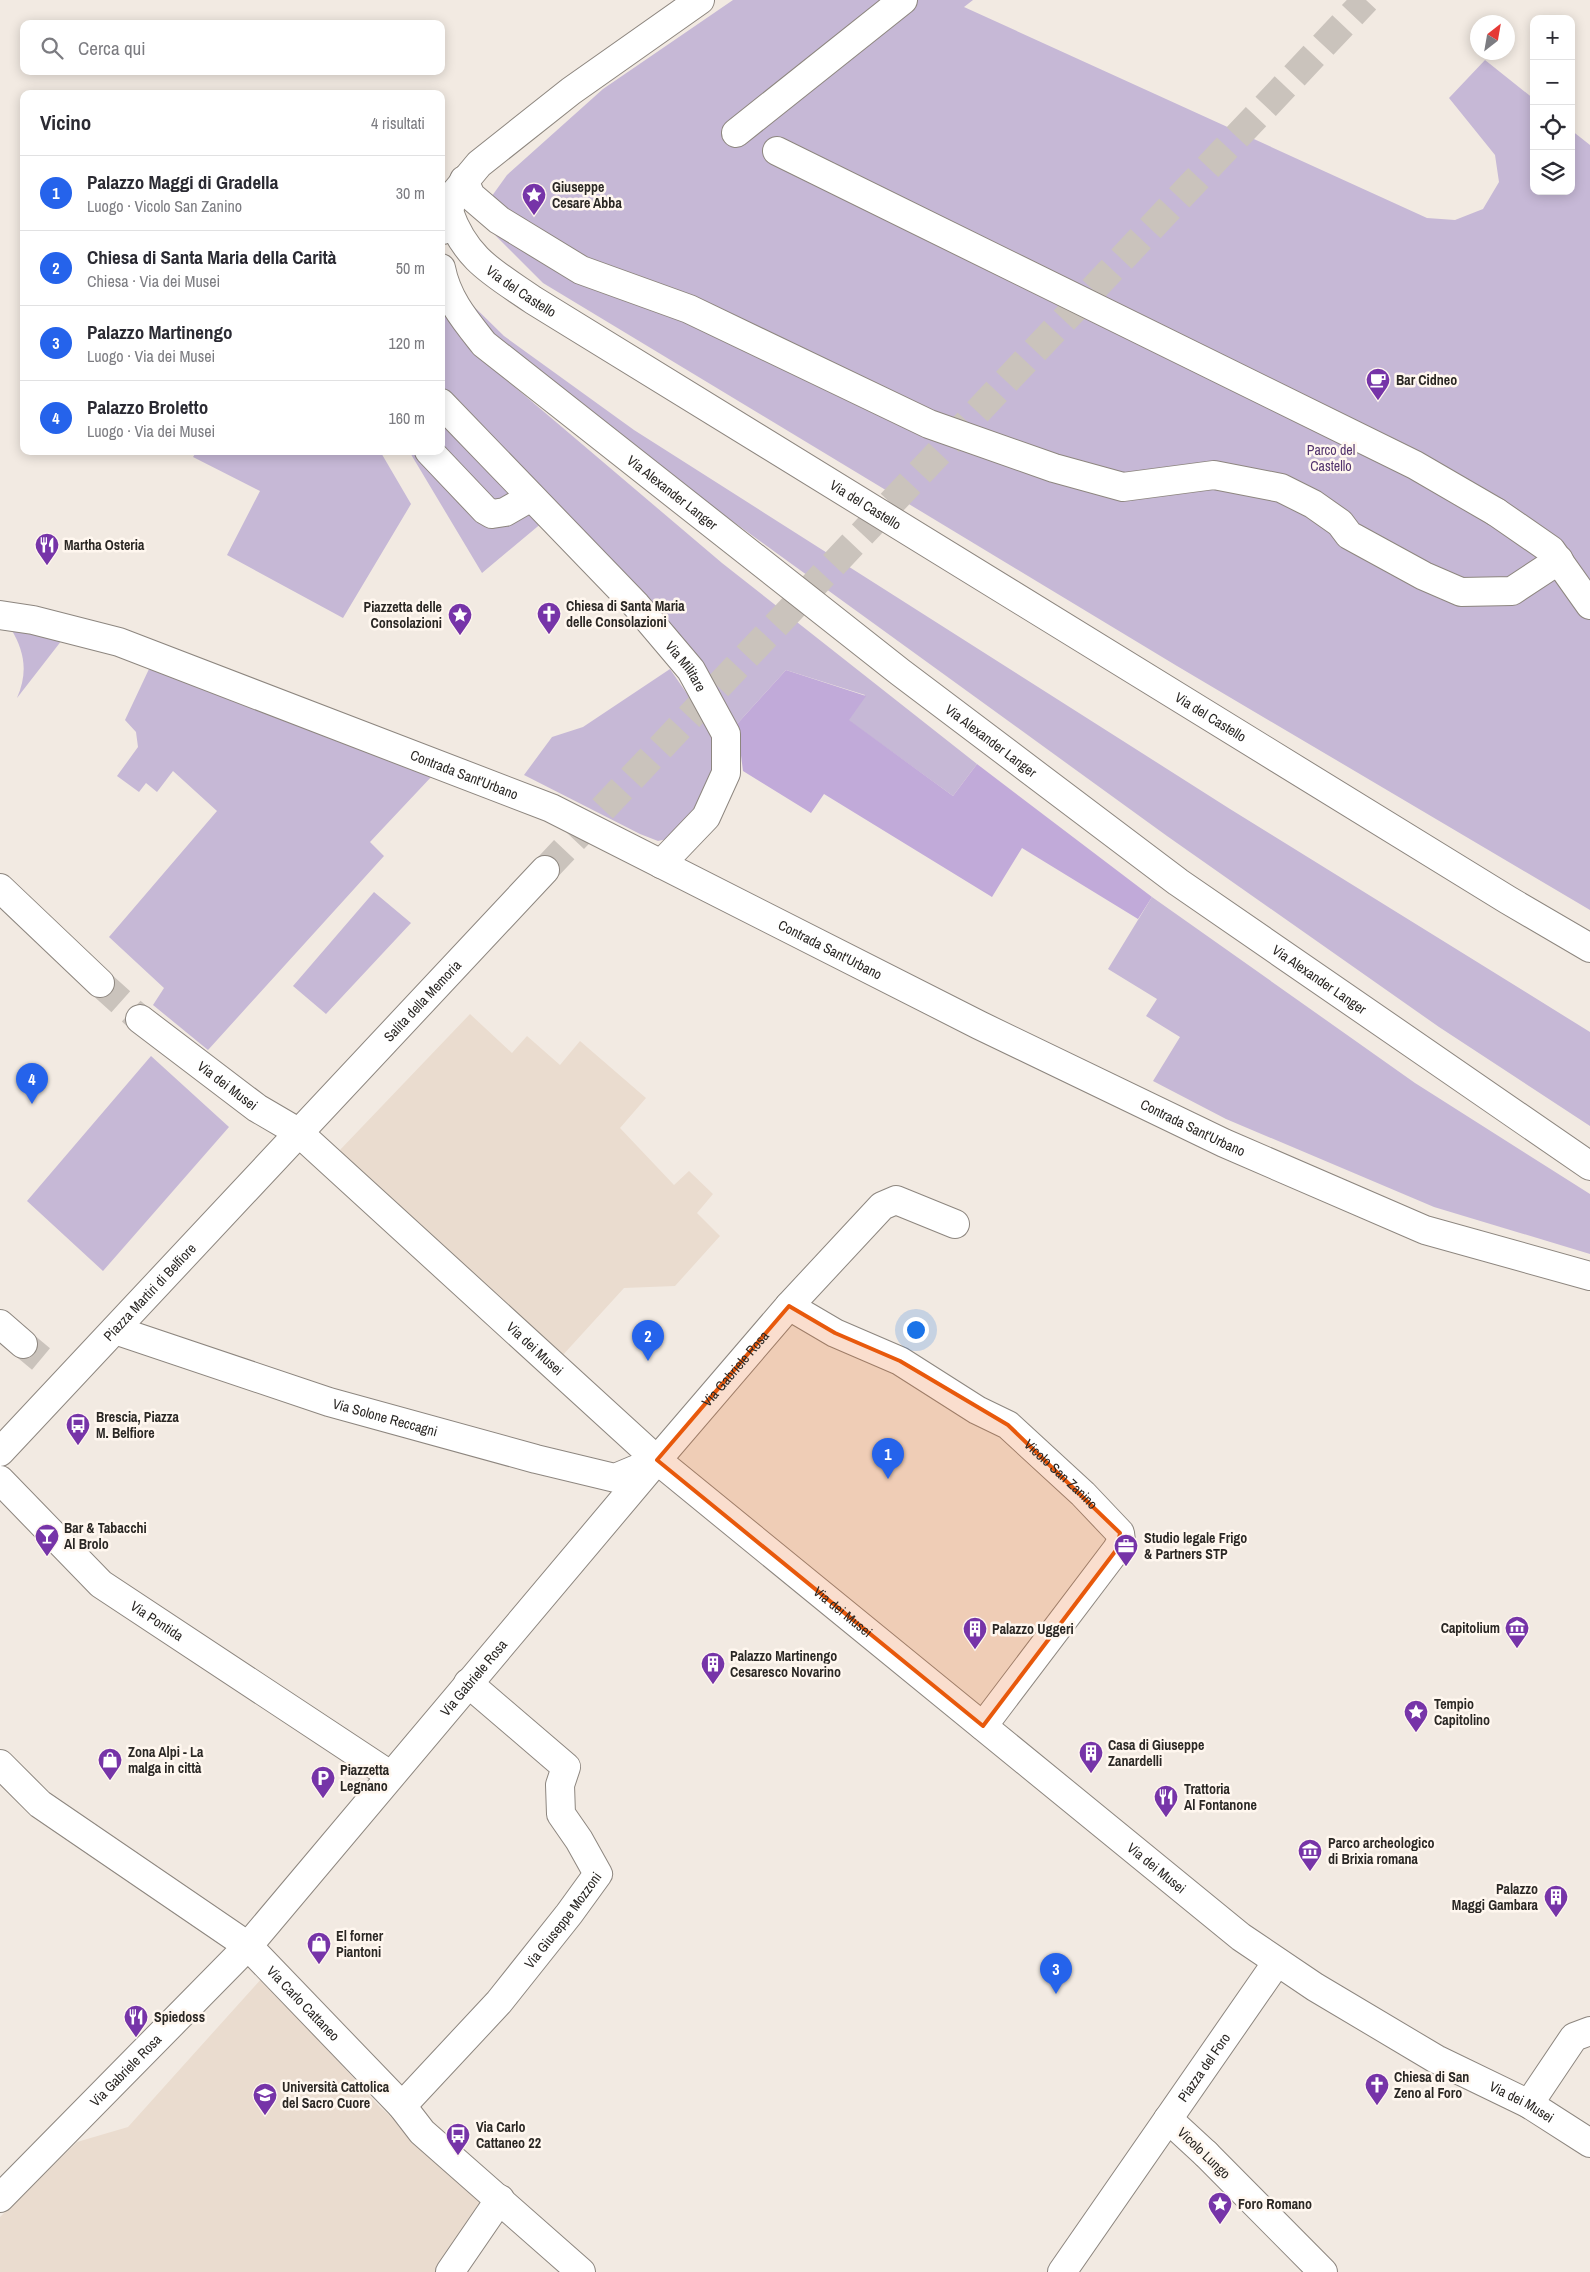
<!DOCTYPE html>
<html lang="it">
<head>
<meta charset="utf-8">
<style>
  :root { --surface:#fff; --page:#f2f2f3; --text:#2b2b33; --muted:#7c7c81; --line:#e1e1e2; --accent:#2563eb }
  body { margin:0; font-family:"Archivo Narrow",sans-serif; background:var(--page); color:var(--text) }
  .controls { position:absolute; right:15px; top:15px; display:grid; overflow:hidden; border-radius:10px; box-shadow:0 2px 12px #0003 }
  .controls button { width:45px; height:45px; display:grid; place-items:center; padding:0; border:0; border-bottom:1px solid var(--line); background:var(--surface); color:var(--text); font:25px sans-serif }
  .compass { position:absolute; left:1470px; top:15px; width:45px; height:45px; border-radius:50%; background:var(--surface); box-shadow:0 2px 12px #0003; rotate:31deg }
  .you { position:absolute; left:915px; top:1329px; width:18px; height:18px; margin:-12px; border:4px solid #fff; border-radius:50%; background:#1a73e8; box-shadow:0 0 0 8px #1a73e833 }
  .badge { display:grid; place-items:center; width:32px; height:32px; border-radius:50%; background:var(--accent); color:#fff; font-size:16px; font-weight:700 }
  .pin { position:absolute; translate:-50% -41px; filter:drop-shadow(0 1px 2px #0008) }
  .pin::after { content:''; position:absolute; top:26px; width:18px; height:15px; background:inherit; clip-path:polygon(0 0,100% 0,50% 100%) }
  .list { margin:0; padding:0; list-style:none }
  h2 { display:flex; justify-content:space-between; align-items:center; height:65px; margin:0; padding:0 20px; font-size:21px }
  h2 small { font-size:16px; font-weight:400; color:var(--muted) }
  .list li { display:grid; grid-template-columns:32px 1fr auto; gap:15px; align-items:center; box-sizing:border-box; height:75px; padding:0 20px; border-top:1px solid var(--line) }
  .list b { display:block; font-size:19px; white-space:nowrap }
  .list p { margin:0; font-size:16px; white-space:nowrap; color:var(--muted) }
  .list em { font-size:16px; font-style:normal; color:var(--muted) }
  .icon { flex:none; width:28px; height:28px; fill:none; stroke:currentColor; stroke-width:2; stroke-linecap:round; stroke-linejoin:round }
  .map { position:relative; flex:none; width:1590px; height:2272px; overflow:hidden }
  .search { position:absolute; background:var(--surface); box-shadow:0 2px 12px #0003; left:20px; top:20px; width:425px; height:55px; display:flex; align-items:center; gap:12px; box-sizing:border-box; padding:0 18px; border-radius:10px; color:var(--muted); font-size:19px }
  .panel { position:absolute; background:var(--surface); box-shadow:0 2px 12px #0003; left:20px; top:90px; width:425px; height:365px; border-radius:10px }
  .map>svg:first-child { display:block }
</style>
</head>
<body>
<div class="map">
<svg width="1590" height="2272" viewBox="0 0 1590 2272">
  <rect width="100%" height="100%" fill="#f2eae2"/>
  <path fill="#eadccf" d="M470 1014 512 1053 527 1036 560 1065 580 1041 646 1098 620 1128 674 1185 689 1171 713 1194 697 1213 720 1236 675 1286 624 1288 562 1356 445 1251 339 1151Z
    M262 1978 379 2106 486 2200 440 2272H0V2217L77 2142 128 2127Z"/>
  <path fill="#c6b8d6" d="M733 0H973L964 7 1427 218 1455 220 1483 209 1499 182 1495 155 1449 98 1485 60 1534 99V191H1571V130L1590 145V910L1177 666 543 283 496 236 484 207 507 175 603 89Z
    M456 289 504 336 634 430 1230 809 1590 1032V1126L1439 1027 1167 836 717 510 489 340Z
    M441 309 477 355 722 563 977 764 953 796 848 720 865 695 786 670 737 724 697 659 441 386Z
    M441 418 543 522 482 573 409 451H441Z
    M197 451H380L411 504 343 618 227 555 260 491 193 457Z
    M11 629 62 640 17 698C28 673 25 652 11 629Z
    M149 669 433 775 370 842 384 856 208 1050 153 1005 164 988 109 937 217 811 173 771 157 792 146 783 139 792 117 776 138 747 136 732 125 720Z
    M670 669 716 736 717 771 702 811 672 838 658 841 640 834 524 775 552 737 583 727Z
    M374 892 411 923 326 1014 293 986Z
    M1152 897 1415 1083 1590 1194V1254L1434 1207 1226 1119 1153 1081 1180 1037 1146 1016 1157 999 1108 969Z
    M151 1056 229 1127 103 1271 27 1201Z"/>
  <path fill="#c1aad9" d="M786 670 866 696 849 720 953 796 977 764 1152 897 1138 919 1022 848 992 897 824 794 811 813 743 771 737 724Z"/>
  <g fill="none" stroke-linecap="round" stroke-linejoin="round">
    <path stroke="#cac3bc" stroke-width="28" stroke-dasharray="28 14" stroke-linecap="butt" d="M23 1344 41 1359"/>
    <path stroke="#cac3bc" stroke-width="28" stroke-dasharray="28 14" stroke-linecap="butt" d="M545 870 1366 0
      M100 983 140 1019"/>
    <defs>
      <g id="pedestrian">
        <path d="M736 133 903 0"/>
        <path d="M777 151 1415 465 1496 512"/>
        <path d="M464 180 471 196 499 220 581 270 689 309 929 424 1054 468 1123 487 1214 475 1281 488 1313 504 1340 523 1349 535 1424 576 1461 592 1512 591 1559 560"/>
        <path id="s1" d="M298 1132 657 1460"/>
        <path d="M0 1324 23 1344"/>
        <path d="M1168 2119 1206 2154"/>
        <path id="s2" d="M1062 2272 1277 1962"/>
      </g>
      <g id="minor">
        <path id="s3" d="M449 212C466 260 494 273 533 300L1508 900 1590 948"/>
        <path d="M443 230 454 194 479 164 571 91 700 0"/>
        <path id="s4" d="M441 268C447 299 465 320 484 344L900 672 1178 882 1590 1166"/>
        <path id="s5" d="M441 403 636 605 691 670 726 734V773L706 817 661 864"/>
        <path d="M429 451 485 510 492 514 505 512 531 497"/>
        <path d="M1496 512 1551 550 1590 605"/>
        <path id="s6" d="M0 615 33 620 119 642 551 808 979 1025 1224 1143 1425 1230 1590 1276"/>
        <path d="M0 888 100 983"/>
        <path id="s7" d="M140 1019 257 1108 298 1132"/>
        <path id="s8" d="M789 1306 835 1333 900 1361 977 1410 1008 1425 1083 1494 1120 1533 1121 1541 1117 1549 983 1726"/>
        <path id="s9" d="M115 1330 329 1402 536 1459 615 1478 651 1463"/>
        <path id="s10" d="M0 1452 545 870"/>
        <path id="s11" d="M657 1460 1241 1937 1315 1987 1436 2059 1529 2104 1590 2143"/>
        <path id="s12" d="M0 1480 101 1584 390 1775"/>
        <path id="s13" d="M0 1764 40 1804 248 1946 402 2106 422 2132 581 2272"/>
        <path d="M1529 2104 1574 2037 1590 2031"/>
        <path id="s14" d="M402 2106 499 2002 569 1914 598 1874 579 1840 561 1814 560 1785 566 1767 468 1683"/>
        <path d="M1206 2154 1323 2272"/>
        <path id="s15" d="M0 2198 248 1946 657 1460 789 1306 882 1206 896 1200 955 1224"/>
        <path d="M450 2272 500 2199"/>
      </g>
    </defs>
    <use href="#pedestrian" stroke="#8d867f" stroke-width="30"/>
    <use href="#minor" stroke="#8d867f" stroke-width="30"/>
    <use href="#pedestrian" stroke="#fff" stroke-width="28"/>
    <use href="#minor" stroke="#fff" stroke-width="28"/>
  </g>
  <path fill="#e8590c" fill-opacity="0.2" stroke="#e8590c" stroke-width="4" stroke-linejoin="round" d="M789 1306 835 1333 900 1361 1008 1425 1120 1533 1117 1549 983 1726 657 1460Z"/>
  <defs>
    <symbol id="sight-pin" viewBox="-11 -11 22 30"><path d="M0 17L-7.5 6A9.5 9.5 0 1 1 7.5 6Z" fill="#7634a8" stroke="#fff7ef"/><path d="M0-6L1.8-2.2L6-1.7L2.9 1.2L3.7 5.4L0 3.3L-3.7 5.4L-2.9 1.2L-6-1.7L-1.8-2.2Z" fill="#fff"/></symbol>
    <symbol id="cafe-pin" viewBox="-11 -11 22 30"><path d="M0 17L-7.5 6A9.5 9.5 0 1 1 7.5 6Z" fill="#7634a8" stroke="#fff7ef"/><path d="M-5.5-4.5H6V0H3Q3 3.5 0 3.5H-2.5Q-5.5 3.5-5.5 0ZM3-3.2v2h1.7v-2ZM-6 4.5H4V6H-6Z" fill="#fff"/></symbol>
    <symbol id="restaurant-pin" viewBox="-11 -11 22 30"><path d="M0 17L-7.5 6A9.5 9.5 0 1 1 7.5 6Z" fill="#7634a8" stroke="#fff7ef"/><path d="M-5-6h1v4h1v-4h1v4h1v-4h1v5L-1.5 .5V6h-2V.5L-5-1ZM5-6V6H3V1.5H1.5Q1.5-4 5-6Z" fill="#fff"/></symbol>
    <symbol id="church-pin" viewBox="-11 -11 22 30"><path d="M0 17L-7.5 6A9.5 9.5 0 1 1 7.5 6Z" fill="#7634a8" stroke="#fff7ef"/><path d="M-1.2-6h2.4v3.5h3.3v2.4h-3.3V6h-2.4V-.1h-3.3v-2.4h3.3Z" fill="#fff"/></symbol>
    <symbol id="bus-pin" viewBox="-11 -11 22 30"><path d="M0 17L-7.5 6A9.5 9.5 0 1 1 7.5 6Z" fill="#7634a8" stroke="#fff7ef"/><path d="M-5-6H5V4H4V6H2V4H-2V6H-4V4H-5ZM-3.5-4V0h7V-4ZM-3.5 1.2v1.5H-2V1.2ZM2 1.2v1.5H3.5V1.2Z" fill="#fff"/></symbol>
    <symbol id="bar-pin" viewBox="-11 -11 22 30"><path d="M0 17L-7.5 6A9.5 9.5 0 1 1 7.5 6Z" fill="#7634a8" stroke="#fff7ef"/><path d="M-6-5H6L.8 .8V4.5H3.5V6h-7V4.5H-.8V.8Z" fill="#fff"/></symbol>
    <symbol id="office-pin" viewBox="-11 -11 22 30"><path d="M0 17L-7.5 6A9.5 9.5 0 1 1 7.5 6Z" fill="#7634a8" stroke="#fff7ef"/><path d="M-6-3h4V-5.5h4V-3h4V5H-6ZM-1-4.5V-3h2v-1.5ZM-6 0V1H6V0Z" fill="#fff"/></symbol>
    <symbol id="museum-pin" viewBox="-11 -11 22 30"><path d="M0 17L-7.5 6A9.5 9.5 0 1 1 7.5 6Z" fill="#7634a8" stroke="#fff7ef"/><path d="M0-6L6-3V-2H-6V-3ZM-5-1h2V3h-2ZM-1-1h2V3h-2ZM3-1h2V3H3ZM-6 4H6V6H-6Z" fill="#fff"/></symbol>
    <symbol id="building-pin" viewBox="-11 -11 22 30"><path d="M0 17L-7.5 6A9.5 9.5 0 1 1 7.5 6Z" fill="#7634a8" stroke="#fff7ef"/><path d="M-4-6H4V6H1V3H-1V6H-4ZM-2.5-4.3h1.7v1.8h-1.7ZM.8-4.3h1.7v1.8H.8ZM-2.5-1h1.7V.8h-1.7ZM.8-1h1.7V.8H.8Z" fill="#fff"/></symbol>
    <symbol id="shop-pin" viewBox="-11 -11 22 30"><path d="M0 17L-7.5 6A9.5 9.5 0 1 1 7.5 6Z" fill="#7634a8" stroke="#fff7ef"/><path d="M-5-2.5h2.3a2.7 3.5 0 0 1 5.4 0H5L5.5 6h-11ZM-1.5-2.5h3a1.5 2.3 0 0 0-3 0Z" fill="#fff"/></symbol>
    <symbol id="parking-pin" viewBox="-11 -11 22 30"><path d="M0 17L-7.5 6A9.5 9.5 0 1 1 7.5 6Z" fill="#7634a8" stroke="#fff7ef"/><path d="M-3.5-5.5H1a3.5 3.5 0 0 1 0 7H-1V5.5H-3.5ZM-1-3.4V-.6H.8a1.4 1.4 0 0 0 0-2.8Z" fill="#fff"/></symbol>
    <symbol id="university-pin" viewBox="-11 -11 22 30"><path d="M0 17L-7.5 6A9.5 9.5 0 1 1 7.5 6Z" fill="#7634a8" stroke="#fff7ef"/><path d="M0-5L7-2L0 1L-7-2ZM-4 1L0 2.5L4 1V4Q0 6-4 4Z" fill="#fff"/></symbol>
  </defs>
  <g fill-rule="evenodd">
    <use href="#sight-pin" x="520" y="181" width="28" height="38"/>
    <use href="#cafe-pin" x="1364" y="366" width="28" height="38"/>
    <use href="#restaurant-pin" x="33" y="531" width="28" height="38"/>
    <use href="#church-pin" x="535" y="600" width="28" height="38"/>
    <use href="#sight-pin" x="446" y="601" width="28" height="38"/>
    <use href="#bus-pin" x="64" y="1411" width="28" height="38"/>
    <use href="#bar-pin" x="33" y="1522" width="28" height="38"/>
    <use href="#office-pin" x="1112" y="1532" width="28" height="38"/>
    <use href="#museum-pin" x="1503" y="1614" width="28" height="38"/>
    <use href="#building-pin" x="961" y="1615" width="28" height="38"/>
    <use href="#building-pin" x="699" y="1650" width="28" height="38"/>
    <use href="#sight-pin" x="1402" y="1698" width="28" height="38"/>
    <use href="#building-pin" x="1077" y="1739" width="28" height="38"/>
    <use href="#shop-pin" x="96" y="1746" width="28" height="38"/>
    <use href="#parking-pin" x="309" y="1764" width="28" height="38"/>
    <use href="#restaurant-pin" x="1152" y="1783" width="28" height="38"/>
    <use href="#museum-pin" x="1296" y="1837" width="28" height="38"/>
    <use href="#building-pin" x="1542" y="1883" width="28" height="38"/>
    <use href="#shop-pin" x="305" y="1930" width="28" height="38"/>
    <use href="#restaurant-pin" x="122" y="2003" width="28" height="38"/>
    <use href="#church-pin" x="1363" y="2071" width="28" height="38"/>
    <use href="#university-pin" x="251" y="2081" width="28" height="38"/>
    <use href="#bus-pin" x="444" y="2121" width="28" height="38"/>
    <use href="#sight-pin" x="1206" y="2190" width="28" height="38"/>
  </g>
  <g text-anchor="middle" stroke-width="5" stroke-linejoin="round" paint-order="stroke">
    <g font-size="14" font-weight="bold" fill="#2a2724" stroke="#fff7ef" text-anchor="start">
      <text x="552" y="192">Giuseppe<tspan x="552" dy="16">Cesare Abba</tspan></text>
      <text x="1396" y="385">Bar Cidneo</text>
      <text x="64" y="550">Martha Osteria</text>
      <text x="566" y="611">Chiesa di Santa Maria<tspan x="566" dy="16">delle Consolazioni</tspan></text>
      <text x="442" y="612" text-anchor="end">Piazzetta delle<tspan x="442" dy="16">Consolazioni</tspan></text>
      <text x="96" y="1422">Brescia, Piazza<tspan x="96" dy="16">M. Belfiore</tspan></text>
      <text x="64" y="1533">Bar &amp; Tabacchi<tspan x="64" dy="16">Al Brolo</tspan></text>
      <text x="1144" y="1543">Studio legale Frigo<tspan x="1144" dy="16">&amp; Partners STP</tspan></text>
      <text x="1500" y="1633" text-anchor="end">Capitolium</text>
      <text x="992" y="1634">Palazzo Uggeri</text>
      <text x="730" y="1661">Palazzo Martinengo<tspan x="730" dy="16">Cesaresco Novarino</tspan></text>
      <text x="1434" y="1709">Tempio<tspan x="1434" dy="16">Capitolino</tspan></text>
      <text x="1108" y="1750">Casa di Giuseppe<tspan x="1108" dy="16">Zanardelli</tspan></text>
      <text x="128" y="1757">Zona Alpi - La<tspan x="128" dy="16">malga in città</tspan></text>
      <text x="340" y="1775">Piazzetta<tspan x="340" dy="16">Legnano</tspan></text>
      <text x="1184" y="1794">Trattoria<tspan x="1184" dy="16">Al Fontanone</tspan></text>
      <text x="1328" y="1848">Parco archeologico<tspan x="1328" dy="16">di Brixia romana</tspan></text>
      <text x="1538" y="1894" text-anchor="end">Palazzo<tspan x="1538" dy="16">Maggi Gambara</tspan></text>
      <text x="336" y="1941">El forner<tspan x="336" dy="16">Piantoni</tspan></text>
      <text x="154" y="2022">Spiedoss</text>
      <text x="1394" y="2082">Chiesa di San<tspan x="1394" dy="16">Zeno al Foro</tspan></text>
      <text x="282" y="2092">Università Cattolica<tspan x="282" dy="16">del Sacro Cuore</tspan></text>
      <text x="476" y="2132">Via Carlo<tspan x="476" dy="16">Cattaneo 22</tspan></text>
      <text x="1238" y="2209">Foro Romano</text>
    </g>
    <g font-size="14" fill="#2a2724" stroke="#fff7ef">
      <text dy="5" stroke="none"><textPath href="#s3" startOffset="110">Via del Castello</textPath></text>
      <text dy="5" stroke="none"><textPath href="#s4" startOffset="328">Via Alexander Langer</textPath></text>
      <text dy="5" stroke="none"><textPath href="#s3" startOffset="515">Via del Castello</textPath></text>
      <text dy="5" stroke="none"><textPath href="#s5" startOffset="360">Via Militare</textPath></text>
      <text dy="5" stroke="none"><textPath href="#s3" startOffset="920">Via del Castello</textPath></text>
      <text dy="5" stroke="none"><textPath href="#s4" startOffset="732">Via Alexander Langer</textPath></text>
      <text dy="5" stroke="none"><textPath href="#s6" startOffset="492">Contrada Sant'Urbano</textPath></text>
      <text dy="5" stroke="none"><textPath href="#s6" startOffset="898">Contrada Sant'Urbano</textPath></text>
      <text dy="5" stroke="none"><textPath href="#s4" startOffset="1138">Via Alexander Langer</textPath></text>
      <text dy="5" stroke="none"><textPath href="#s10" startOffset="618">Salita della Memoria</textPath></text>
      <text dy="5" stroke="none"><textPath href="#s7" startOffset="110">Via dei Musei</textPath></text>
      <text dy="5" stroke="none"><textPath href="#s6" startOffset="1302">Contrada Sant'Urbano</textPath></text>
      <text dy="5" stroke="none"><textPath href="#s10" startOffset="219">Piazza Martiri di Belfiore</textPath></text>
      <text dy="5" stroke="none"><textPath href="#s1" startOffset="321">Via dei Musei</textPath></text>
      <text dy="5" stroke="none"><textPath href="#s15" startOffset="1109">Via Gabriele Rosa</textPath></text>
      <text dy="5" stroke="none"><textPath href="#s9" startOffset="284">Via Solone Reccagni</textPath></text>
      <text dy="5" stroke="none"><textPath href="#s8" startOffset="322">Vicolo San Zanino</textPath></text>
      <text dy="5" stroke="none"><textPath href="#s11" startOffset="240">Via dei Musei</textPath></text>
      <text dy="5" stroke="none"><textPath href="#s12" startOffset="212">Via Pontida</textPath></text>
      <text dy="5" stroke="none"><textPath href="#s15" startOffset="704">Via Gabriele Rosa</textPath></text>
      <text dy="5" stroke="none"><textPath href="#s11" startOffset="645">Via dei Musei</textPath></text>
      <text dy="5" stroke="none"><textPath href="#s14" startOffset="246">Via Giuseppe Mozzoni</textPath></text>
      <text dy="5" stroke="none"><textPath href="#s13" startOffset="388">Via Carlo Cattaneo</textPath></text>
      <text dy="5" stroke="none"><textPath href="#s2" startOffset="249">Piazza del Foro</textPath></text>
      <text dy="5" stroke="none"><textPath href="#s15" startOffset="179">Via Gabriele Rosa</textPath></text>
      <text dy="5" stroke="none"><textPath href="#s11" startOffset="1080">Via dei Musei</textPath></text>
      <text transform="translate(1204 2153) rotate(44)" y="5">Vicolo Lungo</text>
    </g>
    <g font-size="14" fill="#52336d" stroke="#fff7ef">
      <text x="1331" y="455">Parco del<tspan x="1331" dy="16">Castello</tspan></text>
    </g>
  </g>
</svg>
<div class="controls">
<button>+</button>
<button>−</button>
<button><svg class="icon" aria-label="locate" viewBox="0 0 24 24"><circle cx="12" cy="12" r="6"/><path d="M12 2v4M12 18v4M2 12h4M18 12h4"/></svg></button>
<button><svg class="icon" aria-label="layers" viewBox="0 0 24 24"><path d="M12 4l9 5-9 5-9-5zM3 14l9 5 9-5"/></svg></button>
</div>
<svg class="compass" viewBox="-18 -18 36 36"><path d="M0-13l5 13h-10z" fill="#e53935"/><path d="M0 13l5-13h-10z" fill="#7c7c81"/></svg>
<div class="you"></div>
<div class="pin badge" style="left:888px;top:1479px">1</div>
<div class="pin badge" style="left:648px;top:1361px">2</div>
<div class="pin badge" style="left:1056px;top:1994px">3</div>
<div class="pin badge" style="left:32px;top:1104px">4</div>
<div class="search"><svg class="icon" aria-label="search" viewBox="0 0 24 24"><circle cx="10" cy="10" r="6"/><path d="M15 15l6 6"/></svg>Cerca qui</div>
<section class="panel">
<h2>Vicino<small>4 risultati</small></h2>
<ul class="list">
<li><span class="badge">1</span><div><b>Palazzo Maggi di Gradella</b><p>Luogo · Vicolo San Zanino</p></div><em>30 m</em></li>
<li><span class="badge">2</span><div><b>Chiesa di Santa Maria della Carità</b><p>Chiesa · Via dei Musei</p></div><em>50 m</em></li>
<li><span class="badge">3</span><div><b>Palazzo Martinengo</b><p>Luogo · Via dei Musei</p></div><em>120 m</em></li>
<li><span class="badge">4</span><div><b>Palazzo Broletto</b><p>Luogo · Via dei Musei</p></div><em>160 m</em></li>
</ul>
</section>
</div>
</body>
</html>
